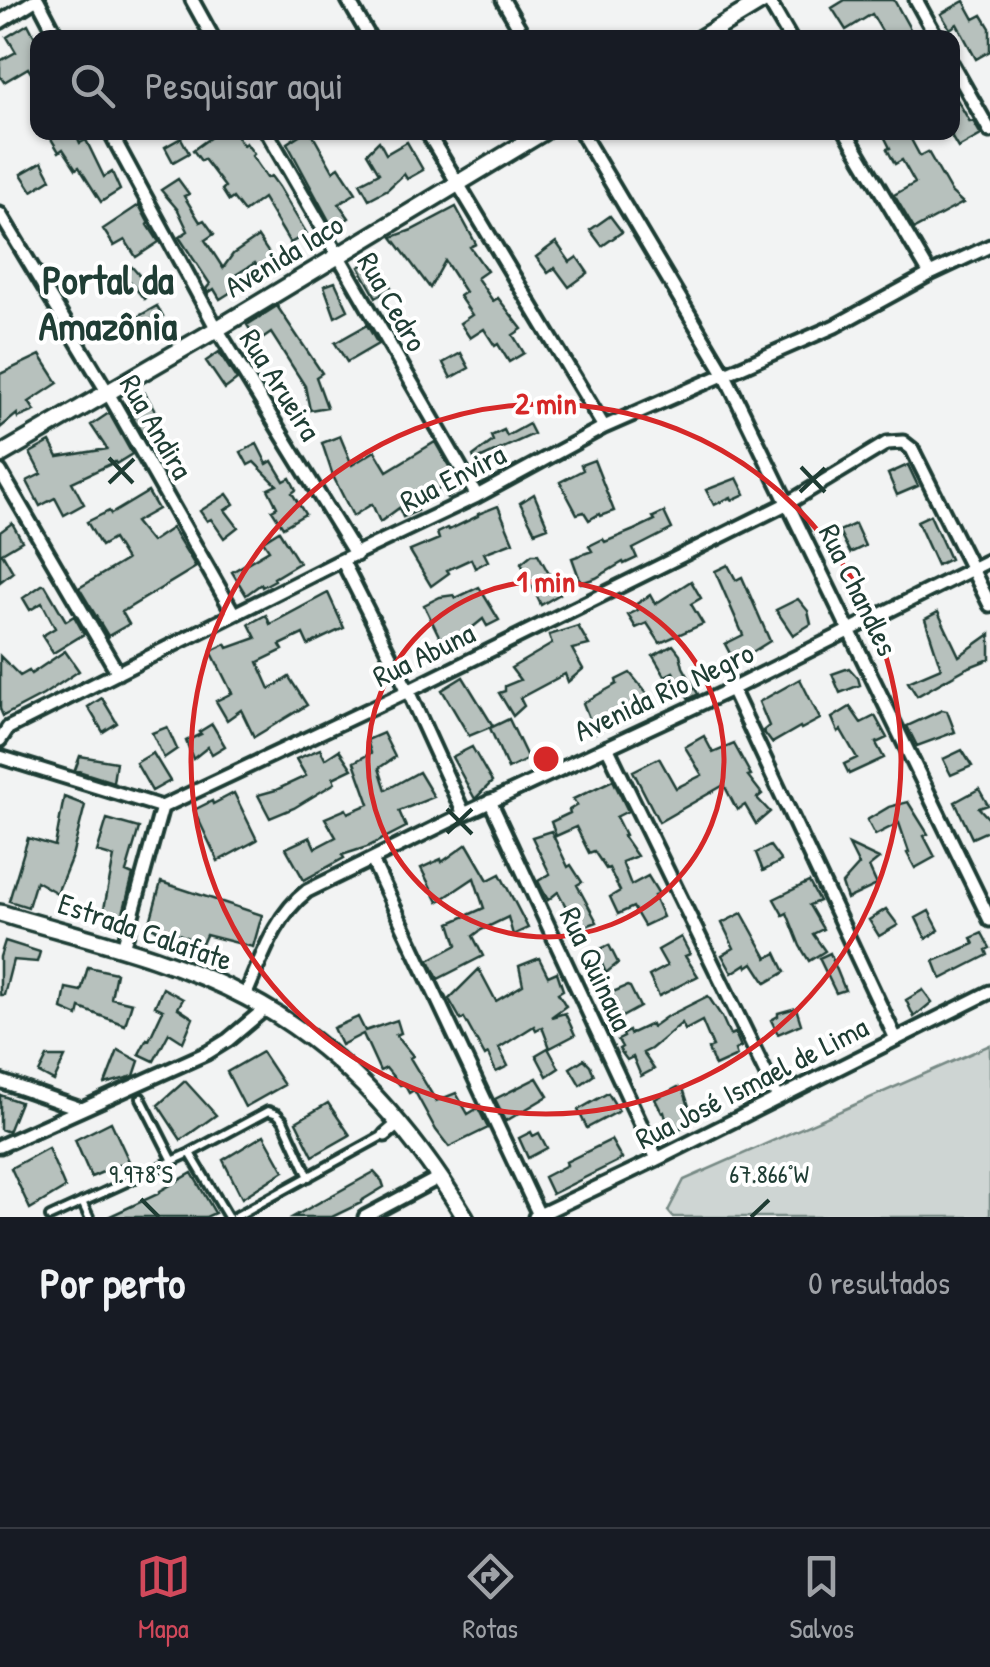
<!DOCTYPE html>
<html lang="pt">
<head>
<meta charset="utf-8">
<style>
  :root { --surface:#171b24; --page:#242831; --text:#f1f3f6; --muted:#9ea1a6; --line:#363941; --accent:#d1495b }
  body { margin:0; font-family:"Patrick Hand",sans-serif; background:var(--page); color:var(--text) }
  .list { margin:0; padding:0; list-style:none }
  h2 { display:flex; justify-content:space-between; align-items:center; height:130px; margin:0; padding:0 40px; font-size:42px }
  h2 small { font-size:32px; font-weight:400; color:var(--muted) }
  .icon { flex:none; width:55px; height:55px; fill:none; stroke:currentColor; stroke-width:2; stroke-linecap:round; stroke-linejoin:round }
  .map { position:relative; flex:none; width:990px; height:1217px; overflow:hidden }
  .search { position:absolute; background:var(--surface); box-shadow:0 2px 8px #0004; left:30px; right:30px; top:30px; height:110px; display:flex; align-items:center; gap:25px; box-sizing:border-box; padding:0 35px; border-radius:20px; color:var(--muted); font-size:38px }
  .sheet { height:310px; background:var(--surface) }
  nav { display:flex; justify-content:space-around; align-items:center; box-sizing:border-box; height:140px; border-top:2px solid var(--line); background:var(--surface); font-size:28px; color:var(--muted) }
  nav a { display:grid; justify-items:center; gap:5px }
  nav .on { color:var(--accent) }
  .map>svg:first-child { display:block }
</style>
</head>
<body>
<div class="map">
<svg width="990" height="1217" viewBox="0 0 990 1217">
  <rect width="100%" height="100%" fill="#f2f3f3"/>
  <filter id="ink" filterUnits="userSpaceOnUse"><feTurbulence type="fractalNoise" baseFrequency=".01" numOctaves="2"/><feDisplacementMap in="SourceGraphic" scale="20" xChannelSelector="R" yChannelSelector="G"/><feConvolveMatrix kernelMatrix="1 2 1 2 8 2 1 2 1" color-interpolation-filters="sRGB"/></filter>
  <g filter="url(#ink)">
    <path fill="#ced5d3" stroke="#768984" stroke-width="2.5" d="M990 1045V1217H673L668 1211 684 1180Z"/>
    <path fill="#b7c1bd" stroke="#1f3d34" stroke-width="2.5" d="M845 0H894L915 38H886L872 14 846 30 832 8Z
      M964 1 974 19 982 15 990 28V51L976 59 957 24 950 29 941 14Z
      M28 24 38 43V84L28 68 4 82 0 76V61L16 52 7 37Z
      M952 91 970 122 973 121 981 135 958 148 952 138Z
      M47 132H75L80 143 86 140 104 177 112 172 120 190 101 202 79 167 76 169 63 149 59 152Z
      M218 132H234L243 145 246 143 254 154 252 156 267 178 271 176 279 187 307 234 290 243 263 198 244 212 233 198 229 201 222 190 225 187 204 159 201 161 193 150Z
      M304 132H311L333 171 339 167 356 193 339 204 349 218 333 228 287 143Z
      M882 132H907L920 156 928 152 951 192 963 203 914 229 894 195 915 183 902 160 895 164 887 149 890 148Z
      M181 138 189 153 173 162 165 147Z
      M379 141 386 154 407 142 423 170 407 179 404 174 388 189 369 199 360 183 379 173 367 153Z
      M42 162 51 179 32 191 21 174Z
      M178 179 189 194 184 196 200 222 204 220 214 234 205 240 223 268 233 254 258 237 276 264 263 274 255 263 229 279 236 289 220 299 214 289 208 293 206 289 210 284 179 237 188 231 178 210 161 190Z
      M139 205 149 224 148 225 159 242 136 257 125 240 114 246 103 229Z
      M456 207 476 244 470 247 487 271 477 278 493 301 498 298 522 329 513 335 524 353 509 362 498 344 495 346 484 329 470 338 460 323 472 315 459 296 465 292 445 261 430 288 392 237 412 230Z
      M610 216 622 232 602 246 590 230Z
      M556 242 570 262 577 257 588 273 569 287 555 268 548 273 536 257Z
      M375 258 392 289 376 297 359 267Z
      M132 267 153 291 144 299 124 274Z
      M335 282 348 310 335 317 324 286Z
      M157 306 163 316 152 321 153 323 138 332 135 329 127 332 123 325Z
      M277 306 322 373 316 377 327 407 310 410 305 386 271 333 258 342 247 325Z
      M367 325 378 344 347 362 335 343Z
      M219 352 237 380 225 389 206 361Z
      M461 353 469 368 451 378 443 363Z
      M40 355 58 383 29 402 35 411 18 418 17 414 0 428V374Z
      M145 393 160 419 144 437 125 404Z
      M109 413 132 454 116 464 115 462 72 482 84 504 64 515 55 498 40 506 27 481 41 474 30 453 50 442 58 457 107 449 91 425Z
      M529 424 534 434 475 461 473 456 493 441 491 436 504 430 507 436Z
      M340 436 352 465 375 451 387 471 435 442 462 489 447 498 440 488 412 501 417 511 403 517 399 508 380 522 372 504 353 516 333 476 322 443Z
      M257 444 267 464 272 461 284 481 290 478 296 490 292 493 305 514 283 527 272 510 277 507 268 489 277 485 254 462 248 465 241 452Z
      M594 460 614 511 600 516 599 514 589 520 584 512 577 514 560 482 583 470 581 465Z
      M908 465 918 486 897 495 888 474Z
      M737 478 745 494 732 500 731 497 714 505 706 490Z
      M148 492 158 509 135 522 151 542 172 528 196 567 122 612 129 624 108 636 79 588 126 560 113 539 101 546 87 522 109 511 111 514Z
      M227 494 234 504 225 510 238 527 224 538 211 519 207 521 200 511Z
      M534 494 548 527 535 532 520 503Z
      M498 506 513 542 484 553 488 561 475 568 471 559 447 570 449 573 431 586 410 551 439 539 437 533 447 528 449 530 478 516V514Z
      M664 512 672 529 633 549 637 558 624 564 623 562 596 578 581 583 572 558 592 551 589 546 603 539 605 542 634 530 655 520 653 517Z
      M930 515 950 559 937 565 917 521Z
      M12 523 22 541 2 553 13 572 0 582V532Z
      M855 524 865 546 850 553 839 531Z
      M279 531 299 563 274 578 275 580 262 587 261 584 246 595 232 572 269 550 263 541Z
      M532 554H538L560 594 541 605 521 563Z
      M728 565 736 580 742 577 770 641 735 663 725 644 743 635 715 571Z
      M691 581 701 598 691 604 703 624 660 643 647 623 636 628 628 615 638 610 635 605 650 595 655 604Z
      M42 585H45L66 621 74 616 84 634 53 653 42 636 55 628 42 603 30 610 23 598Z
      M479 587 499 620 487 626 483 619 457 640 444 646 424 605 440 597 454 595 456 598Z
      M328 593 344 628 308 645 303 634 280 645 283 650 258 662 270 689 289 677 307 705 254 737 241 710 227 720 216 701 232 693 211 651 226 644 228 648 256 638 249 624 266 615 270 624Z
      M798 599 808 611 811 624 793 635 776 610Z
      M938 612 959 656 990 634V659L967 668 917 696 908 682 941 668 925 619Z
      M578 626 589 645 572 649 583 669 568 682 565 674 520 698 524 706 513 716 499 693 505 691V686L520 680 511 668 552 644 549 635Z
      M673 645 680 654 683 667 698 694 689 699 673 672 665 676 653 656Z
      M65 651 79 671 43 695 3 716 0 709V656L20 676 29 671 31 674Z
      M849 668 858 678 860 685 840 693 832 674Z
      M630 673 653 701 595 733 583 703 617 684 616 680Z
      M463 677 493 726 469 736 442 690Z
      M800 679 820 719 801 729 800 727 772 743 763 731 769 726 759 702Z
      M102 698 117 723 103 732 88 707Z
      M850 707 861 723 875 716 887 738 876 743 884 758 849 774 844 764 857 758 841 730 838 732 832 718Z
      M942 710 947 711 955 732 917 746 907 726Z
      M509 719 528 759 508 769 490 728Z
      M212 724 225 746 212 754 208 747 193 759 186 741 201 734 199 732Z
      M167 727 177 749 164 758 152 733Z
      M383 733 395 757 379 768 386 790 419 772 434 797 399 811 406 827 367 847 342 855 344 858 304 880 286 848 310 837 315 848 336 837 325 818 346 809 348 813 369 804 354 762 371 753 367 740Z
      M704 736 713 753 734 744 751 775 748 776 762 794 757 798 770 812 756 824 745 805 737 810 724 785 659 822 633 771 659 758 676 788 702 775 685 747Z
      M472 747 492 782 475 799 452 757Z
      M320 749 325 759 339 750 352 769 333 778 335 783 294 808 270 818 258 795 276 790 306 776 296 759Z
      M962 750 972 766 951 775 943 759Z
      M153 753 170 781 152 791 136 763Z
      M80 756 116 762 113 782 75 770Z
      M613 780 628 811 616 817 625 835 623 836 637 856 622 862 631 885 648 876 659 894 654 896 663 917 644 926 633 907 618 914 610 897 620 891 609 868 606 869 594 851 589 853 576 827 556 836 551 822 570 813 569 810 577 805 573 799Z
      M979 789 988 805 979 808 990 820V830L972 838 955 802Z
      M234 793 257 840 218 861 194 810 212 801 213 804Z
      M64 797 85 805 72 856 57 893 36 881 28 907 9 901 28 838 55 846Z
      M908 802 928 834 924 836 935 857 915 868 907 853 909 852 899 823 875 835 867 820 889 807Z
      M107 819 139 828 126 872 133 875 121 921 103 914 114 857 97 852Z
      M551 831 568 867 571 865 582 882 577 885 597 922 578 929 558 892 548 900 542 889 538 881 550 874 532 837Z
      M467 844 488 880 500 874 528 928 513 935 508 917 481 930 473 936 483 956 438 979 429 960 457 945 450 923 484 908 474 878 438 902 421 868 441 859 442 862Z
      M849 845 879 859 869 867 877 885 847 899 842 884 859 865Z
      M770 846 781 861 763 871 756 853Z
      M161 882 262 915 253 947 206 935 202 944 176 933 174 938 149 926Z
      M809 882 819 901 809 905 823 929 813 934 825 951 809 961 800 946 787 913 783 915 774 899Z
      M886 909 898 925 879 936 869 920Z
      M929 911 939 930 926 939 916 918Z
      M742 913 767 958 776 953 785 972 766 983 753 963 747 967 746 964 732 973 722 955 734 948 722 923Z
      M982 933 990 948 986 950 988 955 941 979 934 961 974 944 971 938Z
      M681 937 690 954 685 956 698 976 659 996 649 976 667 966 658 950Z
      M5 941 40 952 37 962 13 960 4 995H0V957Z
      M609 945 618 963 606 973 596 951Z
      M830 953 845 990 836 993 819 958Z
      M539 958 548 976 557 972 563 990 558 993 566 1006 551 1017 565 1013 575 1035 550 1048 542 1027 536 1030 534 1026 499 1048 508 1066 496 1072 488 1054 485 1056 464 1018 461 1020 449 999 479 969 496 1001 523 985 519 966Z
      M88 967 116 973 111 998 132 1003 125 1025 80 1008 78 1016 62 1009 66 988 81 991Z
      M627 986 630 987 640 1007 620 1018 608 994Z
      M163 988 183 999 178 1008 193 1018 183 1042 169 1033 154 1061 139 1054 147 1039 149 1040 163 1010 155 1006Z
      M923 990 932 1002 914 1017 906 1000Z
      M708 996 722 1017 730 1035 735 1033 741 1047 735 1050 737 1056 715 1066 708 1049 713 1047 702 1021 685 1030 682 1023 651 1049 643 1053 654 1069 641 1076 633 1057 627 1060 619 1049 622 1047 618 1040 624 1037 623 1034 629 1031 630 1034 651 1024 652 1027 666 1017Z
      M796 1008 801 1024 778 1034 771 1020 778 1016V1013Z
      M358 1017 365 1031 397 1020 401 1033 396 1035 413 1056 410 1058 436 1101 456 1093 468 1114 478 1108 488 1128 449 1147 436 1130 414 1090 409 1093 404 1084 400 1085 386 1068 380 1071 363 1034 341 1045 333 1028Z
      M548 1048 559 1068 547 1076 536 1055Z
      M118 1050 139 1061 134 1076 105 1084Z
      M262 1052 284 1085 245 1107 227 1072Z
      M47 1057H65L54 1081 39 1073Z
      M584 1059 590 1065 594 1075 580 1085 570 1068Z
      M537 1078 548 1096 506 1121 495 1099Z
      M185 1081 216 1115 181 1140 158 1105Z
      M678 1087 684 1091 694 1122 670 1133 664 1112 662 1113 655 1099Z
      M608 1093 619 1111 587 1128 578 1110Z
      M0 1095 20 1102 8 1132 0 1129Z
      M328 1103 350 1135 313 1156 296 1122Z
      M111 1122 129 1161 91 1177 75 1140Z
      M531 1132 533 1136 539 1133 547 1148 528 1158 519 1138Z
      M264 1135 284 1171 242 1198 223 1160Z
      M611 1140 622 1159 552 1194 544 1177 567 1165 566 1162Z
      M48 1148 65 1188 30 1209 11 1168Z
      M374 1172 382 1181 384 1187 361 1201V1203L332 1217H293Z
      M192 1173 215 1213 206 1217H108L160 1193V1191Z"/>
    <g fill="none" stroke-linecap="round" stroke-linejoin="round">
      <defs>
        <path id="service" d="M141 1098 173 1161
          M190 1153 228 1217
          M82 1202 89 1217
          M50 1217 190 1153 268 1111 277 1114 283 1120 309 1177
          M235 1217 384 1135"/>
        <path id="minor" d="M38 0 58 38
          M192 0 213 38
          M348 0 370 38
          M503 0 525 38
          M768 0 790 38
          M916 0 937 38
          M0 22 35 0
          M952 64 990 131
          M110 132 217 329 356 555
          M267 132 477 496
          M427 132 604 427
          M581 132 724 373 990 920
          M846 132 930 274
          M0 214 108 393 234 614
          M0 471 118 673
          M342 560 408 691 464 814
          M732 689 896 1039
          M0 740 8 728 342 560 477 496 604 427 835 326 930 274 990 246
          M607 747 778 1098
          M0 757 162 807
          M490 801 657 1159
          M372 860 539 1215
          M123 948 162 807 408 691 788 503 887 443 903 442 912 449 990 605
          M245 996C262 958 274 917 307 891L464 814 732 689 990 560
          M0 1081 81 1109
          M385 1135 399 1123
          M0 1146 207 1053 228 1040 266 1008
          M365 1217 440 1177
          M535 1217 657 1159 990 992"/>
        <path id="tertiary" d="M701 38 764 0
          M0 455 217 329 543 132
          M0 913C83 938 169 956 246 997 340 1046 411 1128 465 1217"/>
      </defs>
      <use href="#service" stroke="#1f3d34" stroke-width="14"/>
      <use href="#minor" stroke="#1f3d34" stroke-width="19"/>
      <use href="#tertiary" stroke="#1f3d34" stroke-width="22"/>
      <use href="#service" stroke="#fff" stroke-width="6"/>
      <use href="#minor" stroke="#fff" stroke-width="11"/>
      <use href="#tertiary" stroke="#fff" stroke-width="15"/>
    </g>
  </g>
  <path fill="none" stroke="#1f3d34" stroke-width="4" d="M109 458 133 483M801 467 825 492M109 483 134 459M800 492 825 468M447 809 472 834M447 833 472 809M141 1199 159 1217M751 1217 769 1200"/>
  <g fill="none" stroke="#d62828" stroke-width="5">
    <circle cx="546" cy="759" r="178"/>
    <circle cx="546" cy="759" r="355"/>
  </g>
  <g text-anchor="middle" stroke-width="8" stroke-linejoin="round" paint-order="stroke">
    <g font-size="30" fill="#1f3d34" stroke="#fff">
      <text transform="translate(284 256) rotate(-31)" y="10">Avenida Iaco</text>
      <text transform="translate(392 302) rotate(60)" y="10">Rua Cedro</text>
      <text transform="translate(280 385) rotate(58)" y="10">Rua Arueira</text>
      <text transform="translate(156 427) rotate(60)" y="10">Rua Andira</text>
      <text transform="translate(453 478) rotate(-27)" y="10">Rua Envira</text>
      <text transform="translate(858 590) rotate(64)" y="10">Rua Chandles</text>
      <text transform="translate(424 655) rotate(-26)" y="10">Rua Abuna</text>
      <text transform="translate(664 692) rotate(-25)" y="10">Avenida Rio Negro</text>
      <text transform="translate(145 932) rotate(19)" y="10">Estrada Calafate</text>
      <text transform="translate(596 969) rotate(65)" y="10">Rua Quinaua</text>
      <text transform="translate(752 1083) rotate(-27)" y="10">Rua José Ismael de Lima</text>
    </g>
    <g font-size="40" font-weight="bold" fill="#1f3d34" stroke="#fff">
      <text x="108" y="294">Portal da<tspan x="108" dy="46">Amazônia</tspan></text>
    </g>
  </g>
  <g font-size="25" text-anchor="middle" fill="#1f3d34" stroke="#fff" stroke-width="8" stroke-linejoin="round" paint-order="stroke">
    <text x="141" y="1183">9.978°S</text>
    <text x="769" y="1183">67.866°W</text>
  </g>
  <circle cx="546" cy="759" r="15" fill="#d62828" stroke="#fff" stroke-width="5"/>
  <g font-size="30" text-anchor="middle" font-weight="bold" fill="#d62828" stroke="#fff" stroke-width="8" stroke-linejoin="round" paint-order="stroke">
    <text x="546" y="414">2 min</text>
    <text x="546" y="592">1 min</text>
  </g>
</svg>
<div class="search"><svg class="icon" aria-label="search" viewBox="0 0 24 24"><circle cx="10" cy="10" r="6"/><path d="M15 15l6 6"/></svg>Pesquisar aqui</div>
</div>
<section class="sheet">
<h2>Por perto<small>0 resultados</small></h2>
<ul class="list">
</ul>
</section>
<nav>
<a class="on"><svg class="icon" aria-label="map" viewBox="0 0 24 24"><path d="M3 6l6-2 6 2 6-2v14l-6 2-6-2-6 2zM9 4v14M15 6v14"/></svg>Mapa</a>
<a><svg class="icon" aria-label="directions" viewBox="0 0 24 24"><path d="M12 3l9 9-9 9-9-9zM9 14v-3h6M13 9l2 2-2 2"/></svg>Rotas</a>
<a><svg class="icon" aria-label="saved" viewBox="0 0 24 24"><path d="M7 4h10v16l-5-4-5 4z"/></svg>Salvos</a>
</nav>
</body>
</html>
